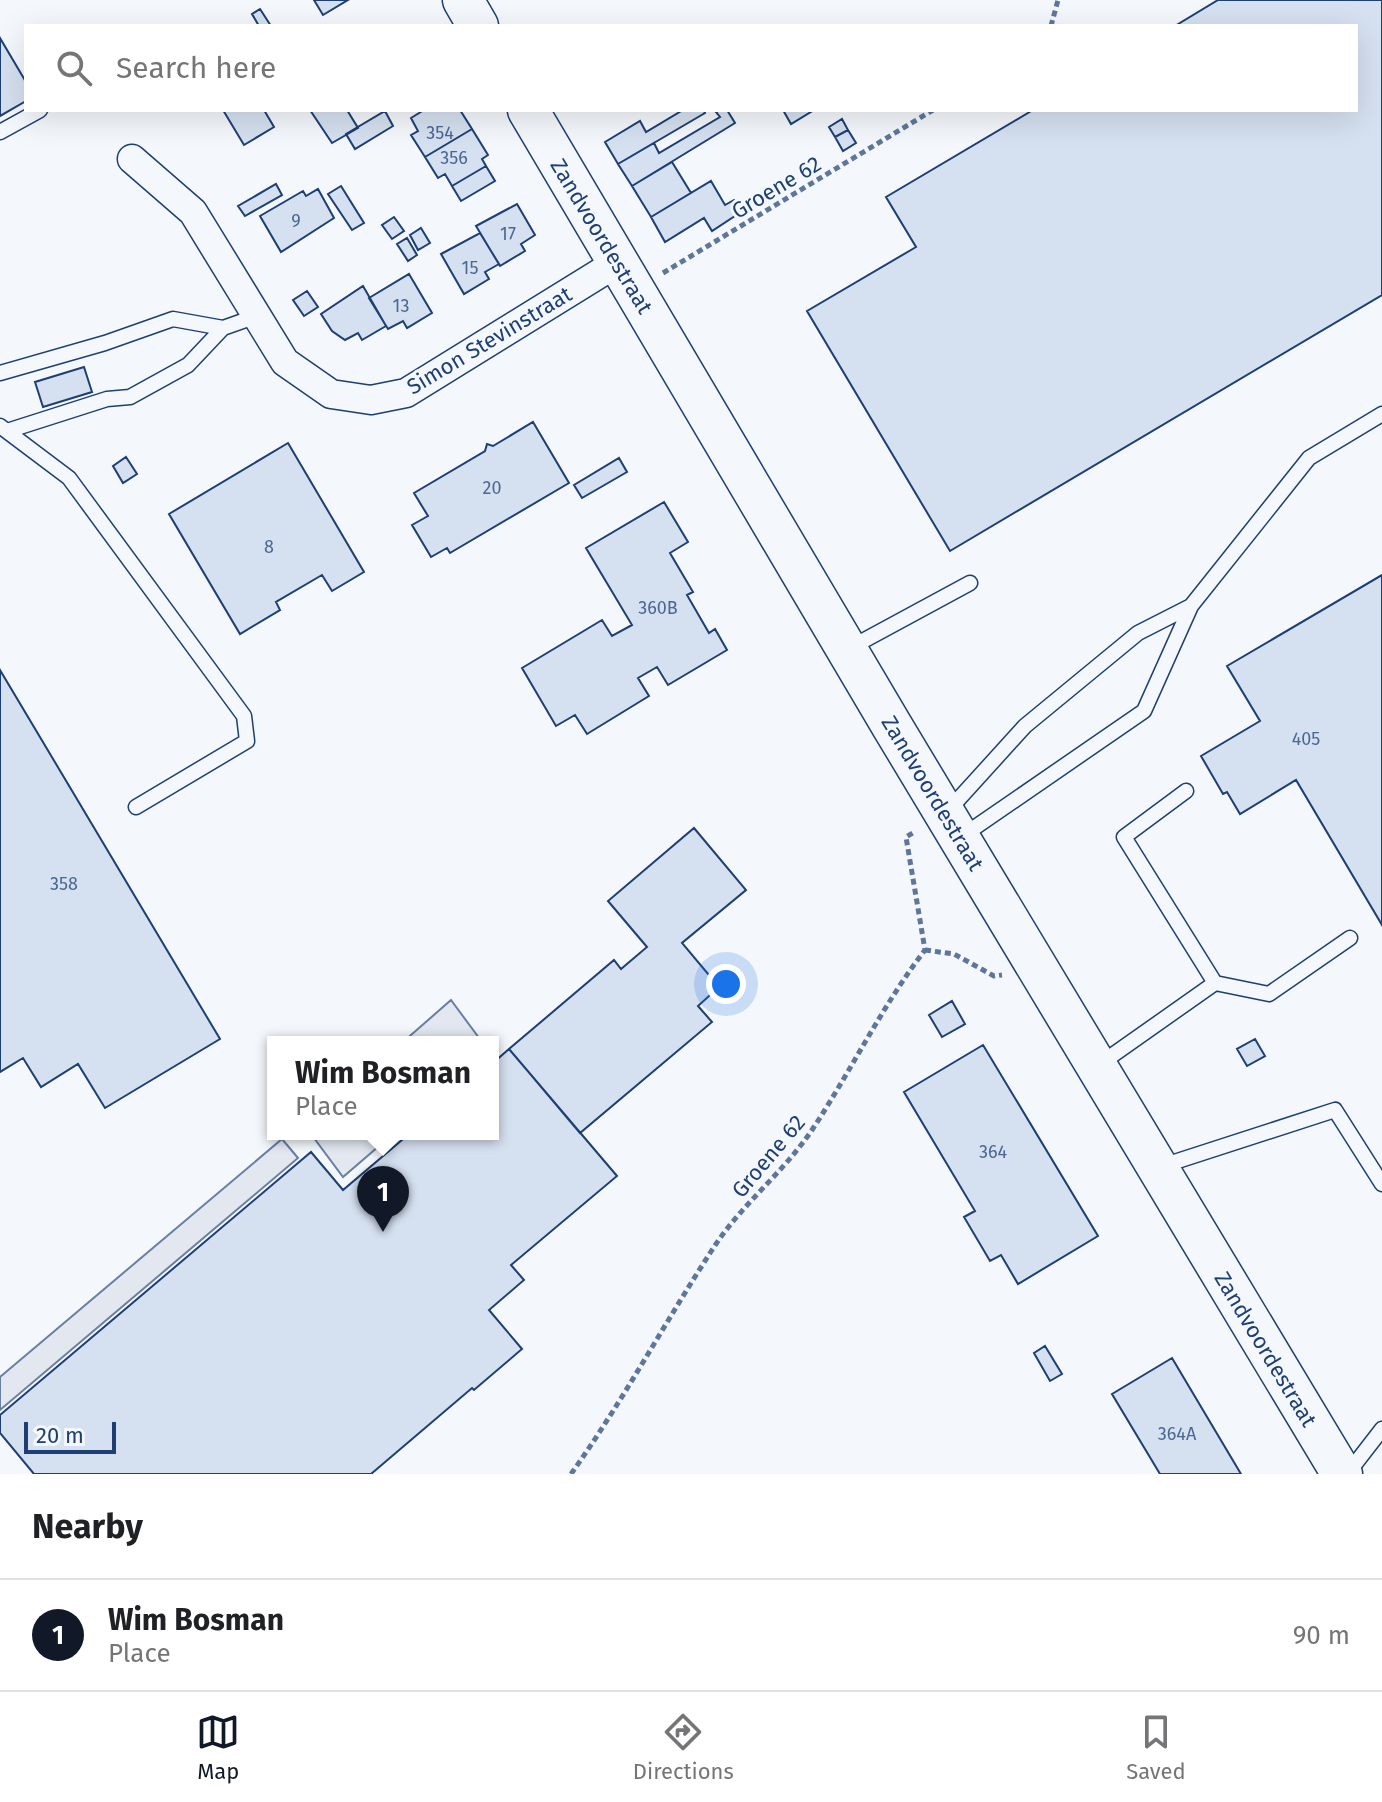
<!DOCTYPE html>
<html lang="en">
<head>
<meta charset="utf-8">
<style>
  :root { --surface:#fff; --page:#f6f6f6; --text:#202124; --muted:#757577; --line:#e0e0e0; --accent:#111827 }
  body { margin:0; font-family:"Fira Sans",sans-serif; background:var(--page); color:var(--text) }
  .scale { position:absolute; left:24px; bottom:20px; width:92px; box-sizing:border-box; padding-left:8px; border:4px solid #1d3f73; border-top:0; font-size:22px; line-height:28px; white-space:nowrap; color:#1d3f73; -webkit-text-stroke:6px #f4f7fb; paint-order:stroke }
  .you { position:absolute; left:726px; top:984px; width:28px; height:28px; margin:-20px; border:6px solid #fff; border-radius:50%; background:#1a73e8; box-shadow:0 0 0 12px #1a73e833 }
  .badge { display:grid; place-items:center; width:52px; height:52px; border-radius:50%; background:var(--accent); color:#fff; font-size:26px; font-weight:700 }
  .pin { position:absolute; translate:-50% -66px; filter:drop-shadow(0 2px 4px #0008) }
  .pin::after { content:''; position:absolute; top:42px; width:28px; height:24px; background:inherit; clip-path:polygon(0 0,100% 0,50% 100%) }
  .popup { position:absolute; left:267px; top:1036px; width:232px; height:104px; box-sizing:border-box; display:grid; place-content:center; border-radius:0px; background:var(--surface); filter:drop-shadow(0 2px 6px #0005); font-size:26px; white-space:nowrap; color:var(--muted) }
  .popup b { font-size:30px; color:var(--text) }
  .popup::after { content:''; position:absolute; left:50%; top:100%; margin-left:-16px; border:16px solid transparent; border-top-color:var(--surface) }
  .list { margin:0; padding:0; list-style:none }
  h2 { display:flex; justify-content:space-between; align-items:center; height:104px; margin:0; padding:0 32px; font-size:34px }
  h2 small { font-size:26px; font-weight:400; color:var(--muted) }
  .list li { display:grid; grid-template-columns:52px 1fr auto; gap:24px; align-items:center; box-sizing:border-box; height:112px; padding:0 32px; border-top:2px solid var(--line) }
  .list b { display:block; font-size:30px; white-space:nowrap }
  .list p { margin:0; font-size:26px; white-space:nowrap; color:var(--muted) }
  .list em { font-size:26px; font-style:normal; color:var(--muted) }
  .icon { flex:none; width:44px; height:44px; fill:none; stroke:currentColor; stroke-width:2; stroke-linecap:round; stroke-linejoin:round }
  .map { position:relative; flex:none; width:1382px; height:1474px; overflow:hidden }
  .search { position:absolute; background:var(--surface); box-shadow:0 8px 32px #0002; left:24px; right:24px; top:24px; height:88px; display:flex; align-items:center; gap:20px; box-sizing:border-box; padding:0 28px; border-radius:0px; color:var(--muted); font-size:30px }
  .sheet { height:216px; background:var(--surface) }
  nav { display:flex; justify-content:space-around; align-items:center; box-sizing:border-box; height:112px; border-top:2px solid var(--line); background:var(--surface); font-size:22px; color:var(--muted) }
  nav a { display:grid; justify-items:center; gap:4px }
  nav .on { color:var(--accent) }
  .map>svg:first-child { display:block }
</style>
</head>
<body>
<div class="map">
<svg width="1382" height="1474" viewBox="0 0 1382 1474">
  <rect width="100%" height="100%" fill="#f4f7fb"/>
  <path fill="#e3e8f0" stroke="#687fa3" stroke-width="2" d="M451 1000 482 1042H403Z
    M311 1134H393L343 1177Z
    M282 1139 298 1158 0 1410V1377Z"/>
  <path fill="#d5e0f0" stroke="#1d3f73" stroke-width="2" d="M314 0H348L323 15Z
    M1218 0H1382V295L950 551 807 311 916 247 886 197 1033 110H1356V26H1175Z
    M260 9 271 26H259L252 14Z
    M0 38 26 82V101L0 116Z
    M223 110H264L274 127 244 145Z
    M310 110H347L358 128 332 143Z
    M424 110H460L472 129 425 157 411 135 418 131 411 118Z
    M683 110H703L705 113 618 164 605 142 640 121 646 132Z
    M720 110H727L735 123 632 186 618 164 654 143 659 153 720 117 716 112Z
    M783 110H814L791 124Z
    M385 111 393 126 355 149 346 134Z
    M842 119 848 130 835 137 829 127Z
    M472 129 488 155 482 159 486 166 452 186 445 174 438 178 425 157Z
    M848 130 856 143 843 151 835 137Z
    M672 162 691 193 651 217 632 186Z
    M486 166 495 181 461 201 452 186Z
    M711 181 725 205 734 200 741 212 712 231 704 218 665 242 651 217Z
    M276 184 282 195 245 216 238 206Z
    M341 186 364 223 352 230 328 194Z
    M318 189 334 218 281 252 260 216 303 191 306 196Z
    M517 204 535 235 521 244 525 251 500 266 476 226Z
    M394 217 404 231 392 239 382 225Z
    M421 228 430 243 418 250 410 235Z
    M480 233 499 264 485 272 489 279 464 294 441 254Z
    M407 238 417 255 408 261 397 244Z
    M409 274 432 313 407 328 403 321 388 329 369 298Z
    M363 286 386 326 362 340 358 333 345 340 332 331 321 314Z
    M307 291 318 307 304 316 293 300Z
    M84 367 92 392 43 407 35 382Z
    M533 422 569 483 450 553 447 548 431 557 412 525 428 516 414 493 485 451 487 444 493 446Z
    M288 443 364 572 332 591 322 575 276 602 280 610 240 634 169 514Z
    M126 457 137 474 123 483 113 466Z
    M619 458 627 472 582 498 574 485Z
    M664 502 688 542 670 553 693 592 687 595 709 633 715 629 727 650 668 685 657 667 638 678 649 696 587 734 575 715 556 726 522 668 602 620 612 636 632 625 586 548Z
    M1382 575V925L1296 780 1240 814 1227 792 1223 794 1201 756 1260 721 1227 666Z
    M0 670 220 1039 105 1108 78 1064 41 1087 23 1058 0 1072Z
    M694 828 746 890 682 943 719 987 698 1006 712 1022 580 1133 509 1049 614 960 621 969 647 947 608 901Z
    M952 1001 965 1024 942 1037 929 1015Z
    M1255 1039 1265 1056 1247 1066 1237 1049Z
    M983 1045 1098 1236 1018 1284 1001 1255 990 1261 964 1217 975 1211 904 1092Z
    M509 1049 617 1176 511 1265 524 1280 489 1310 522 1349 474 1390 472 1388 371 1474H34L0 1433V1415L311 1152 343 1190 409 1134H493V1063Z
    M1045 1346 1062 1374 1050 1381 1034 1353Z
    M1172 1358 1241 1474H1160L1112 1394Z"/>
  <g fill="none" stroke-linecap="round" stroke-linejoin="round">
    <defs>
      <path id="lane" d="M0 132 40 110
        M0 373 105 343 173 319 223 328 257 316
        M0 426 69 478 244 716 247 741 136 807
        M7 431 107 399 130 397 188 365 223 328
        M848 649 970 583
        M946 813 1025 726 1138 633 1191 606
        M961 837 1144 711 1191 606 1309 458 1382 414
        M1215 983 1269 994 1350 938
        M1100 1064 1215 983 1124 837 1186 791
        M1162 1166 1335 1110 1382 1184
        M1348 1473 1382 1429"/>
      <path id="street" d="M132 159 193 212 285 362 331 394 371 400 406 393 618 262"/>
      <path id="secondary" d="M463 0 478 26
        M528 110 892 726 1342 1474"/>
    </defs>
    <use href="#lane" stroke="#1d3f73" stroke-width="17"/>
    <use href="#street" stroke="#1d3f73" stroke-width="31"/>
    <use href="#secondary" stroke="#1d3f73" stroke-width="43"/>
    <path stroke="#5e769c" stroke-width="5" stroke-dasharray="6 4" stroke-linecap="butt" d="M1051 26 1058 0
      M663 273 933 110
      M925 950 954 954 994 976 1002 975
      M571 1474C623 1401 665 1322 714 1247 742 1204 783 1173 812 1130 851 1071 882 1006 925 950L906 837 916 831"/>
    <use href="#lane" stroke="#f4f7fb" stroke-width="14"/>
    <use href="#street" stroke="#f4f7fb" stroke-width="28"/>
    <use href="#secondary" stroke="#f4f7fb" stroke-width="40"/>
  </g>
  <g text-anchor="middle" stroke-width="6" stroke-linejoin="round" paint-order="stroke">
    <g font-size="18" fill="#4b6792">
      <text x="440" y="139">354</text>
      <text x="454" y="164">356</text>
      <text x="296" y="227">9</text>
      <text x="508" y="240">17</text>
      <text x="470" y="274">15</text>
      <text x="401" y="312">13</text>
      <text x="492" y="494">20</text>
      <text x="269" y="553">8</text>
      <text x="658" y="614">360B</text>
      <text x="1306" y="745">405</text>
      <text x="64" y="890">358</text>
      <text x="993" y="1158">364</text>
      <text x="1177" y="1440">364A</text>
    </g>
    <g font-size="22" fill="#1d3f73" stroke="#f4f7fb">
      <text transform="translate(776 187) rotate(-31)" y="8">Groene 62</text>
      <text transform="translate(602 236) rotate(59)" y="8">Zandvoordestraat</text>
      <text transform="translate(489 340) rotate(-31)" y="8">Simon Stevinstraat</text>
      <text transform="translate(933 793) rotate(59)" y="8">Zandvoordestraat</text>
      <text transform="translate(768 1156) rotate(-50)" y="8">Groene 62</text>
      <text transform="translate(1266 1349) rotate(59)" y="8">Zandvoordestraat</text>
    </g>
  </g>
</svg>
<div class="scale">20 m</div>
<div class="you"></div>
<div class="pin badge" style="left:383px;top:1232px">1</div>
<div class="popup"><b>Wim Bosman</b>Place</div>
<div class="search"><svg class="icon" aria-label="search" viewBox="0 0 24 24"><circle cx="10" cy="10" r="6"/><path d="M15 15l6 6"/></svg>Search here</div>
</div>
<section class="sheet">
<h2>Nearby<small></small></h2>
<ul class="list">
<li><span class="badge">1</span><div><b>Wim Bosman</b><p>Place</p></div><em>90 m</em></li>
</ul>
</section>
<nav>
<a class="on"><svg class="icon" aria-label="map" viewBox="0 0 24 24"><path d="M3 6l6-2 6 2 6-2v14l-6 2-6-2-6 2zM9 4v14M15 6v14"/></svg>Map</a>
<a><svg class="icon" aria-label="directions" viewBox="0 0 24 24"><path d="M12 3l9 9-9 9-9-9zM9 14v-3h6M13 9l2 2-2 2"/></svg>Directions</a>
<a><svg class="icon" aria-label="saved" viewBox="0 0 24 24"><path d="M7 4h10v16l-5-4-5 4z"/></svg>Saved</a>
</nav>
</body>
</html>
